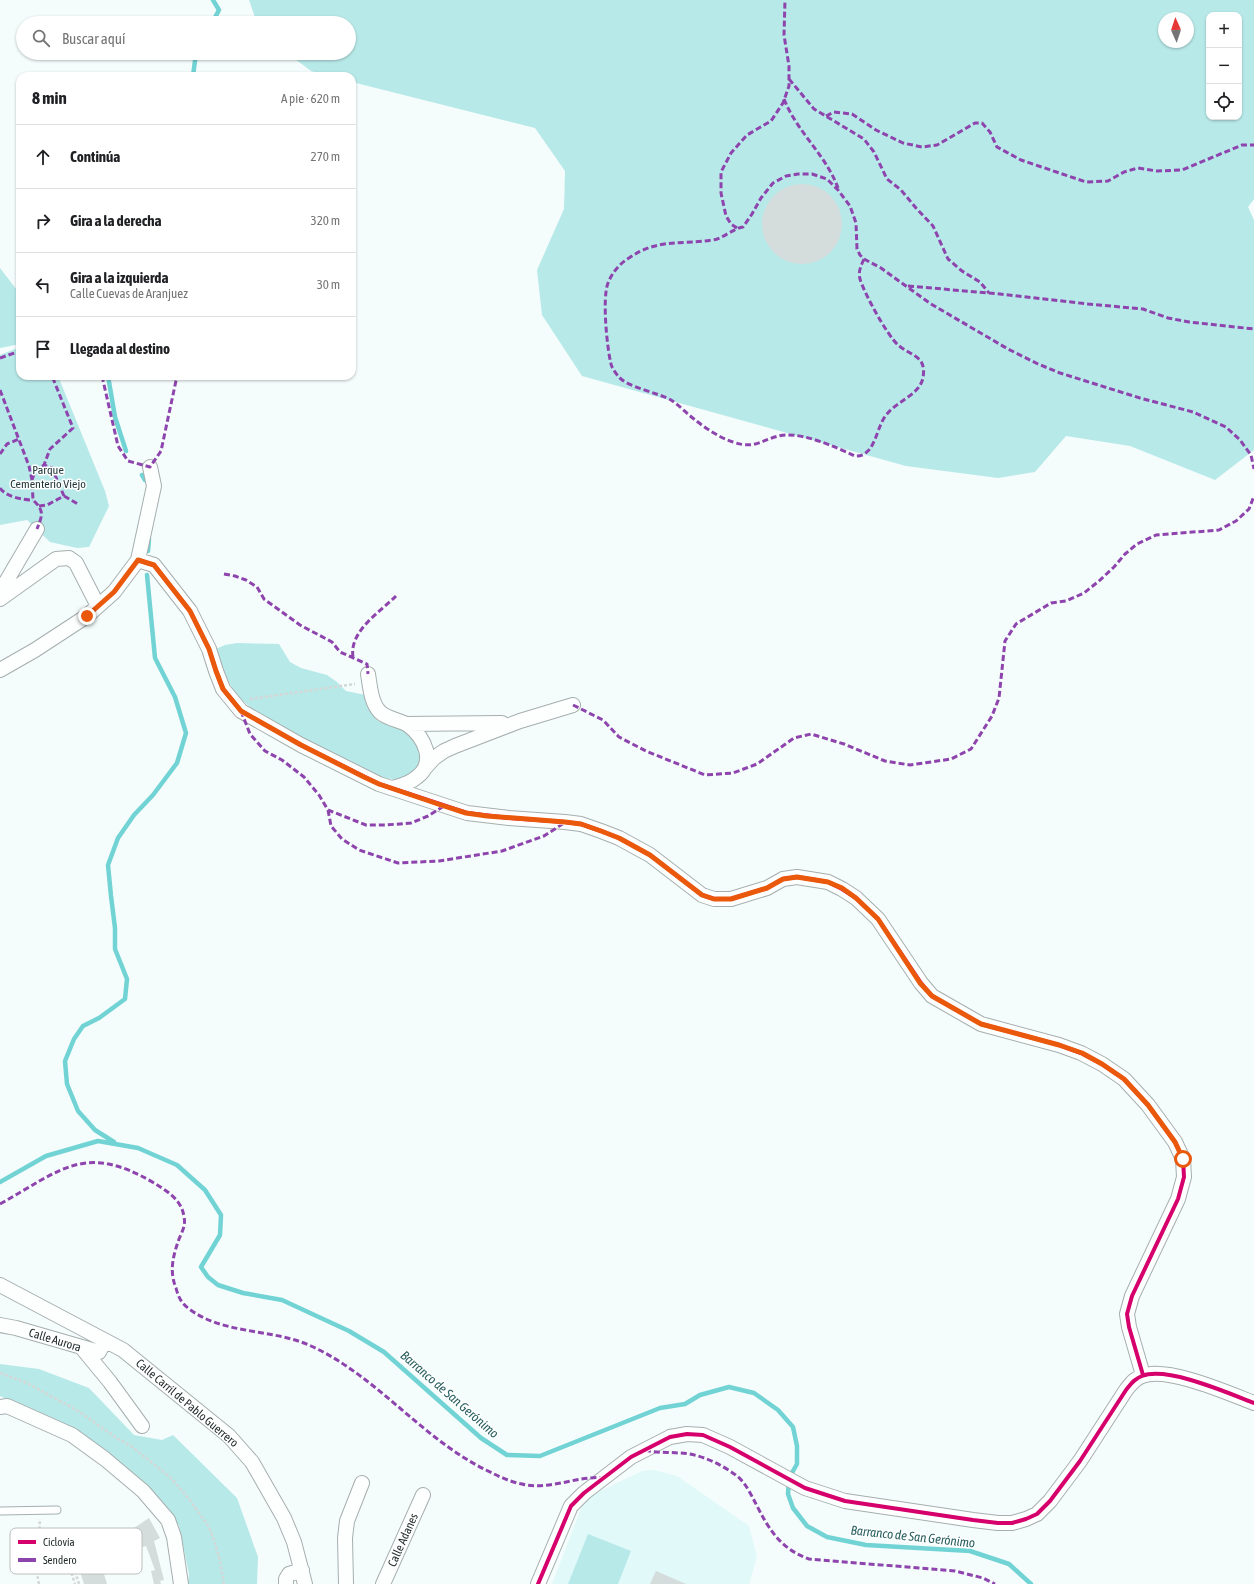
<!DOCTYPE html>
<html lang="es">
<head>
<meta charset="utf-8">
<style>
  :root { --surface:#fff; --page:#f2f2f2; --text:#202124; --muted:#757577; --line:#e0e0e0 }
  body { margin:0; font-family:"Asap Condensed",sans-serif; background:var(--page); color:var(--text) }
  .controls { position:absolute; right:12px; top:12px; display:grid; overflow:hidden; border-radius:8px; box-shadow:0 1px 3px #0004 }
  .controls button { width:36px; height:36px; display:grid; place-items:center; padding:0; border:0; border-bottom:1px solid var(--line); background:var(--surface); color:var(--text); font:20px sans-serif }
  .compass { position:absolute; left:1158px; top:12px; width:36px; height:36px; border-radius:50%; background:var(--surface); box-shadow:0 1px 3px #0004; rotate:357deg }
  .stop { position:absolute; width:12px; height:12px; margin:-9px; border:3px solid #ea580c; border-radius:50%; background:#fff }
  .stop.end { background:#ea580c; border-color:#fff; box-shadow:0 1px 4px #0008 }
  .list { margin:0; padding:0; list-style:none }
  h2 { display:flex; justify-content:space-between; align-items:center; height:52px; margin:0; padding:0 16px; font-size:17px }
  h2 small { font-size:13px; font-weight:400; color:var(--muted) }
  .list li { display:grid; grid-template-columns:26px 1fr auto; gap:12px; align-items:center; box-sizing:border-box; height:64px; padding:0 16px; border-top:1px solid var(--line) }
  .list b { display:block; font-size:15px; white-space:nowrap }
  .list p { margin:0; font-size:13px; white-space:nowrap; color:var(--muted) }
  .list em { font-size:13px; font-style:normal; color:var(--muted) }
  .icon { flex:none; width:22px; height:22px; fill:none; stroke:currentColor; stroke-width:2; stroke-linecap:round; stroke-linejoin:round }
  .map { position:relative; flex:none; width:1254px; height:1584px; overflow:hidden }
  .search { position:absolute; background:var(--surface); box-shadow:0 1px 3px #0004; left:16px; top:16px; width:340px; height:44px; display:flex; align-items:center; gap:10px; box-sizing:border-box; padding:0 14px; border-radius:22px; color:var(--muted); font-size:15px }
  .panel { position:absolute; background:var(--surface); box-shadow:0 1px 3px #0004; left:16px; top:72px; width:340px; height:308px; border-radius:12px }
  .map>svg:first-child { display:block }
</style>
</head>
<body>
<div class="map">
<svg width="1254" height="1584" viewBox="0 0 1254 1584">
  <rect width="100%" height="100%" fill="#f4fcfc"/>
  <path fill="#e2f9f9" d="M654 1470 677 1476 749 1526 757 1557 749 1584H552L582 1506 592 1495 642 1471Z"/>
  <path fill="#b8e9e9" fill-rule="evenodd" d="M249 0H1254V199L1248 207 1254 220V450L1215 480 1130 446 1066 436 1035 472 998 478 906 466 582 376 542 315 537 270 564 209 565 171 535 128 352 82V76H328L311 71 287 53H349V23H257ZM1209 15H1239V117H1209ZM1164 18H1188V42H1164Z
    M0 268 20 294V344L0 348Z
    M20 347V376H58L105 491 109 506 89 547 77 548 50 542 27 520 0 525V355Z
    M237 643 279 644 290 662 301 668 327 675 337 682 346 691 366 695C368 703 369 712 375 718 378 722 384 723 388 725 406 731 421 737 421 759 420 771 403 781 392 779 377 778 363 768 350 762 332 753 314 744 296 734 275 722 255 714 238 696 227 684 222 664 216 649L225 645Z
    M0 1364 39 1369 89 1388 134 1435 162 1440 173 1435 237 1498 258 1557 257 1584H188L189 1574 179 1526 152 1494 76 1432 0 1396Z
    M588 1534 631 1551 618 1584H568Z"/>
  <g fill="none" stroke-linecap="round" stroke-linejoin="round">
    <path stroke="#72d3d5" stroke-width="4.5" d="M212 23 219 10 213 0
      M193 76 196 53
      M108 376 115 417 126 451
      M142 475 145 480
      M148 551 149 539
      M114 1142 95 1130 78 1111 67 1084 65 1061 74 1039 83 1026 99 1018 125 999 127 979 115 949V928L111 896 108 865 118 838 134 815 153 795 177 763 186 733 175 697 155 658 147 575
      M0 1182 46 1156 98 1141 138 1148 177 1165 205 1190 221 1215 220 1235 201 1267 208 1277 218 1285 243 1293 282 1300 349 1331 384 1352 481 1438 507 1455 540 1456 660 1408 685 1404 700 1395 729 1387 754 1393 778 1410 793 1427 797 1446V1464L789 1478 788 1494 793 1508 807 1526 827 1537 866 1545 970 1551 1009 1564 1031 1584"/>
  </g>
  <path fill="#d4dcdc" d="M762 224a40 40 0 1 1 80 0a40 40 0 1 1-80 0Z
    M149 1518 160 1538 154 1541 164 1580 160 1581 161 1584H154L151 1571 155 1570 146 1546 100 1561 107 1584H84L73 1549 134 1528Z
    M656 1571 686 1584H650Z"/>
  <g fill="none" stroke-linecap="round" stroke-linejoin="round">
    <defs>
      <path id="lane" d="M0 1511 57 1510"/>
      <path id="street" d="M138 560 154 565 190 611 209 649 216 671 223 689 241 711 301 745 379 784 467 813 509 818 565 822 581 824 601 831 619 838 650 855 702 895 714 899H731L767 888 783 879 797 877 828 882 842 889 856 898 878 919 921 983 932 996 981 1024 1059 1045 1081 1053 1102 1064 1124 1079 1148 1105 1175 1142 1183 1159 1184 1177 1178 1199 1132 1296 1127 1314 1129 1327 1143 1375
        M0 592 37 529
        M0 599 56 559 69 558 76 563 98 606
        M0 670 35 650 87 616 114 592 138 560 154 486 150 467
        M368 674C370 686 371 703 380 712 387 719 400 720 408 725 424 737 437 762 417 777 410 783 401 786 392 788
        M406 724 502 723
        M425 768 434 758 444 751 455 746 520 721 573 705
        M0 1285 123 1350 229 1436 252 1462 284 1518 294 1542 305 1584
        M0 1325 16 1328 99 1352 105 1341
        M82 1348 110 1382 142 1426
        M0 1407 7 1406 72 1435 105 1459 143 1491 168 1520 174 1537 181 1584
        M286 1584V1579L289 1574 302 1570
        M346 1584 345 1538 347 1521 362 1483
        M383 1584 423 1495
        M538 1584 571 1506 584 1493 631 1457 670 1437 687 1434 703 1435 730 1447 805 1488 845 1501 973 1520 998 1523H1012L1026 1519 1037 1514 1050 1501 1080 1461 1126 1390C1131 1384 1134 1379 1142 1376 1167 1366 1228 1393 1254 1403"/>
    </defs>
    <use href="#lane" stroke="#a6aeae" stroke-width="9"/>
    <use href="#street" stroke="#a6aeae" stroke-width="16"/>
    <path stroke="#d5d7d7" stroke-width="2.5" stroke-dasharray="3 2" stroke-linecap="butt" d="M250 699 355 684
      M0 1373 27 1383 78 1411 118 1439 131 1446 171 1478 189 1499 209 1527 215 1543 220 1561 224 1584
      M67 1545 64 1550 75 1584
      M71 1569 75 1571 79 1584
      M39 1584 37 1574 40 1519"/>
    <use href="#lane" stroke="#fdffff" stroke-width="7"/>
    <use href="#street" stroke="#fdffff" stroke-width="14"/>
    <path stroke="#8e44ad" stroke-width="3" stroke-dasharray="6 3" stroke-linecap="butt" d="M789 79 814 109 864 139 874 152 887 179 901 190 916 208 933 226 948 259 962 271 980 282 989 293
      M784 99C797 132 826 155 838 188
      M826 116 834 112 852 114 876 130 903 143 922 147 937 145 975 123H982L990 132 997 147 1021 160 1086 182 1108 181 1124 172 1138 168 1157 171 1182 170 1242 145H1254
      M737 228 731 224 726 216 721 193V172L731 153 747 135 771 121 783 103 789 86V66L784 35 785 0
      M864 259C861 266 858 271 860 279 864 293 887 335 898 345 905 351 914 354 920 360 924 365 924 372 923 378 918 399 890 401 881 424 875 437 872 457 855 456 835 447 807 434 786 435 765 436 758 451 733 442 720 438 705 428 694 419 686 413 679 405 671 400 659 393 627 387 619 377 616 374 612 368 611 364 607 348 602 298 608 283 612 273 619 264 629 258 658 238 681 245 713 240 724 238 732 229 743 227L752 214 761 198 773 183 786 176 798 174H812L827 179 838 190 850 206 856 223 857 249 860 255 864 259 881 268 931 304 1008 349 1038 364 1060 373 1140 398 1193 412 1226 427 1240 440 1251 455 1254 469
      M908 286 1000 294 1088 304 1143 309 1168 318 1189 322 1254 329
      M0 358 20 351
      M102 376 118 446 128 461 150 467 161 451 177 376
      M0 390 29 466 32 480 33 500C45 511 42 516 37 529
      M0 454 7 444 19 439
      M32 480 35 471 44 465 50 449 73 428 52 376
      M0 488C6 497 23 500 33 500
      M64 496 78 504
      M39 506 47 505 64 496 52 468 44 465
      M224 574 235 576 246 580 257 587 264 599 300 625 332 642 340 652 367 664 368 674
      M353 657C349 631 380 612 396 596
      M573 705 603 720 619 737 646 751 705 775 733 773 757 764 794 738 811 734 844 744 885 761 910 765 951 759 971 749 992 716 999 698 1005 641 1016 624 1051 603 1066 601 1084 593 1099 581 1114 567 1125 554 1137 544 1156 535 1219 530 1236 521 1249 509 1254 496
      M241 711 250 734 265 751 282 760 304 777 319 795 328 810 366 825H386L411 823 428 816 444 806
      M328 810 331 826 342 839 359 850 398 863 439 861 502 851 544 836 564 823
      M0 1204C61 1170 85 1142 154 1183 167 1191 182 1200 184 1217 186 1225 182 1232 179 1239 173 1256 169 1271 176 1288 178 1296 181 1303 188 1308 222 1335 272 1328 311 1346 377 1376 421 1438 486 1470 498 1476 510 1482 522 1484 550 1491 577 1475 604 1478
      M645 1450C656 1453 667 1452 678 1453 699 1453 721 1464 737 1476 746 1483 751 1495 756 1504 769 1530 781 1549 809 1559L955 1571 983 1578 995 1584"/>
    <defs>
      <path id="cycleway" d="M138 560 154 565 190 611 209 649 216 671 223 689 241 711 301 745 379 784 467 813 509 818 565 822 581 824 601 831 619 838 650 855 702 895 714 899H731L767 888 783 879 797 877 828 882 842 889 856 898 878 919 921 983 932 996 981 1024 1059 1045 1081 1053 1102 1064 1124 1079 1148 1105 1175 1142 1183 1159 1184 1177 1178 1199 1132 1296 1127 1314 1129 1327 1143 1375
        M538 1584 571 1506 584 1493 631 1457 670 1437 687 1434 703 1435 730 1447 805 1488 845 1501 973 1520 998 1523H1012L1026 1519 1037 1514 1050 1501 1080 1461 1126 1390C1131 1384 1134 1379 1142 1376 1167 1366 1228 1393 1254 1403"/>
    </defs>
    <use href="#cycleway" stroke="#fff" stroke-width="6"/>
    <use href="#cycleway" stroke="#d6006c" stroke-width="4"/>
  </g>
  <g fill="none" stroke-linecap="round" stroke-linejoin="round">
    <path stroke="#ea580c" stroke-width="5" d="M87 616 114 592 138 560 154 565 190 611 209 649 216 671 223 689 241 711 301 745 364 777 379 784 444 806 466 813 487 816 565 822 581 824 601 831 619 838 650 855 702 895 714 899H731L767 888 783 879 797 877 828 882 842 888 856 898 878 919 920 983 932 996 981 1024 1059 1045 1082 1053 1102 1064 1124 1079 1148 1105 1175 1142 1183 1159"/>
  </g>
  <g text-anchor="middle" stroke-width="3" stroke-linejoin="round" paint-order="stroke">
    <g font-size="12" fill="#213738" stroke="#fff">
      <text x="48" y="474">Parque<tspan x="48" dy="14">Cementerio Viejo</tspan></text>
    </g>
    <g font-size="12" fill="#1e2828" stroke="#fff">
      <text transform="translate(55 1340) rotate(17)" y="4">Calle Aurora</text>
      <text transform="translate(187 1403) rotate(40)" y="4">Calle Carril de Pablo Guerrero</text>
      <text transform="translate(403 1540) rotate(-66)" y="4">Calle Adanes</text>
    </g>
    <g font-size="13" font-style="italic" fill="#295f60" stroke="#fff">
      <text transform="translate(450 1394) rotate(41)" y="5">Barranco de San Gerónimo</text>
      <text transform="translate(913 1536) rotate(6)" y="5">Barranco de San Gerónimo</text>
    </g>
  </g>
  <rect x="10" y="1528" width="132" height="46" rx="6" fill="#fff" stroke="#bcbebe" stroke-width="1"/>
  <rect x="18" y="1540" width="18" height="4" fill="#d6006c"/>
  <rect x="18" y="1558" width="18" height="4" fill="#8e44ad"/>
  <g font-size="11" fill="#1e2828">
    <text x="43" y="1546">Ciclovía</text>
    <text x="43" y="1564">Sendero</text>
  </g>
</svg>
<div class="controls">
<button>+</button>
<button>−</button>
<button><svg class="icon" aria-label="locate" viewBox="0 0 24 24"><circle cx="12" cy="12" r="6"/><path d="M12 2v4M12 18v4M2 12h4M18 12h4"/></svg></button>
</div>
<svg class="compass" viewBox="-18 -18 36 36"><path d="M0-13l5 13h-10z" fill="#e53935"/><path d="M0 13l5-13h-10z" fill="#757577"/></svg>
<div class="stop" style="left:1183px;top:1159px"></div>
<div class="stop end" style="left:87px;top:616px"></div>
<div class="search"><svg class="icon" aria-label="search" viewBox="0 0 24 24"><circle cx="10" cy="10" r="6"/><path d="M15 15l6 6"/></svg>Buscar aquí</div>
<section class="panel">
<h2>8 min<small>A pie · 620 m</small></h2>
<ul class="list">
<li><svg class="icon" aria-label="ahead" viewBox="0 0 24 24"><path d="M12 20V5M6 11l6-6 6 6"/></svg><div><b>Continúa</b></div><em>270 m</em></li>
<li><svg class="icon" aria-label="right" viewBox="0 0 24 24"><path d="M7 20v-9h11M14 6l5 5-5 5"/></svg><div><b>Gira a la derecha</b></div><em>320 m</em></li>
<li><svg class="icon" aria-label="left" viewBox="0 0 24 24"><path d="M17 20v-9H6M10 6l-5 5 5 5"/></svg><div><b>Gira a la izquierda</b><p>Calle Cuevas de Aranjuez</p></div><em>30 m</em></li>
<li><svg class="icon" aria-label="arrive" viewBox="0 0 24 24"><path d="M6 21V4h12l-3 4 3 4H6"/></svg><div><b>Llegada al destino</b></div></li>
</ul>
</section>
</div>
</body>
</html>
